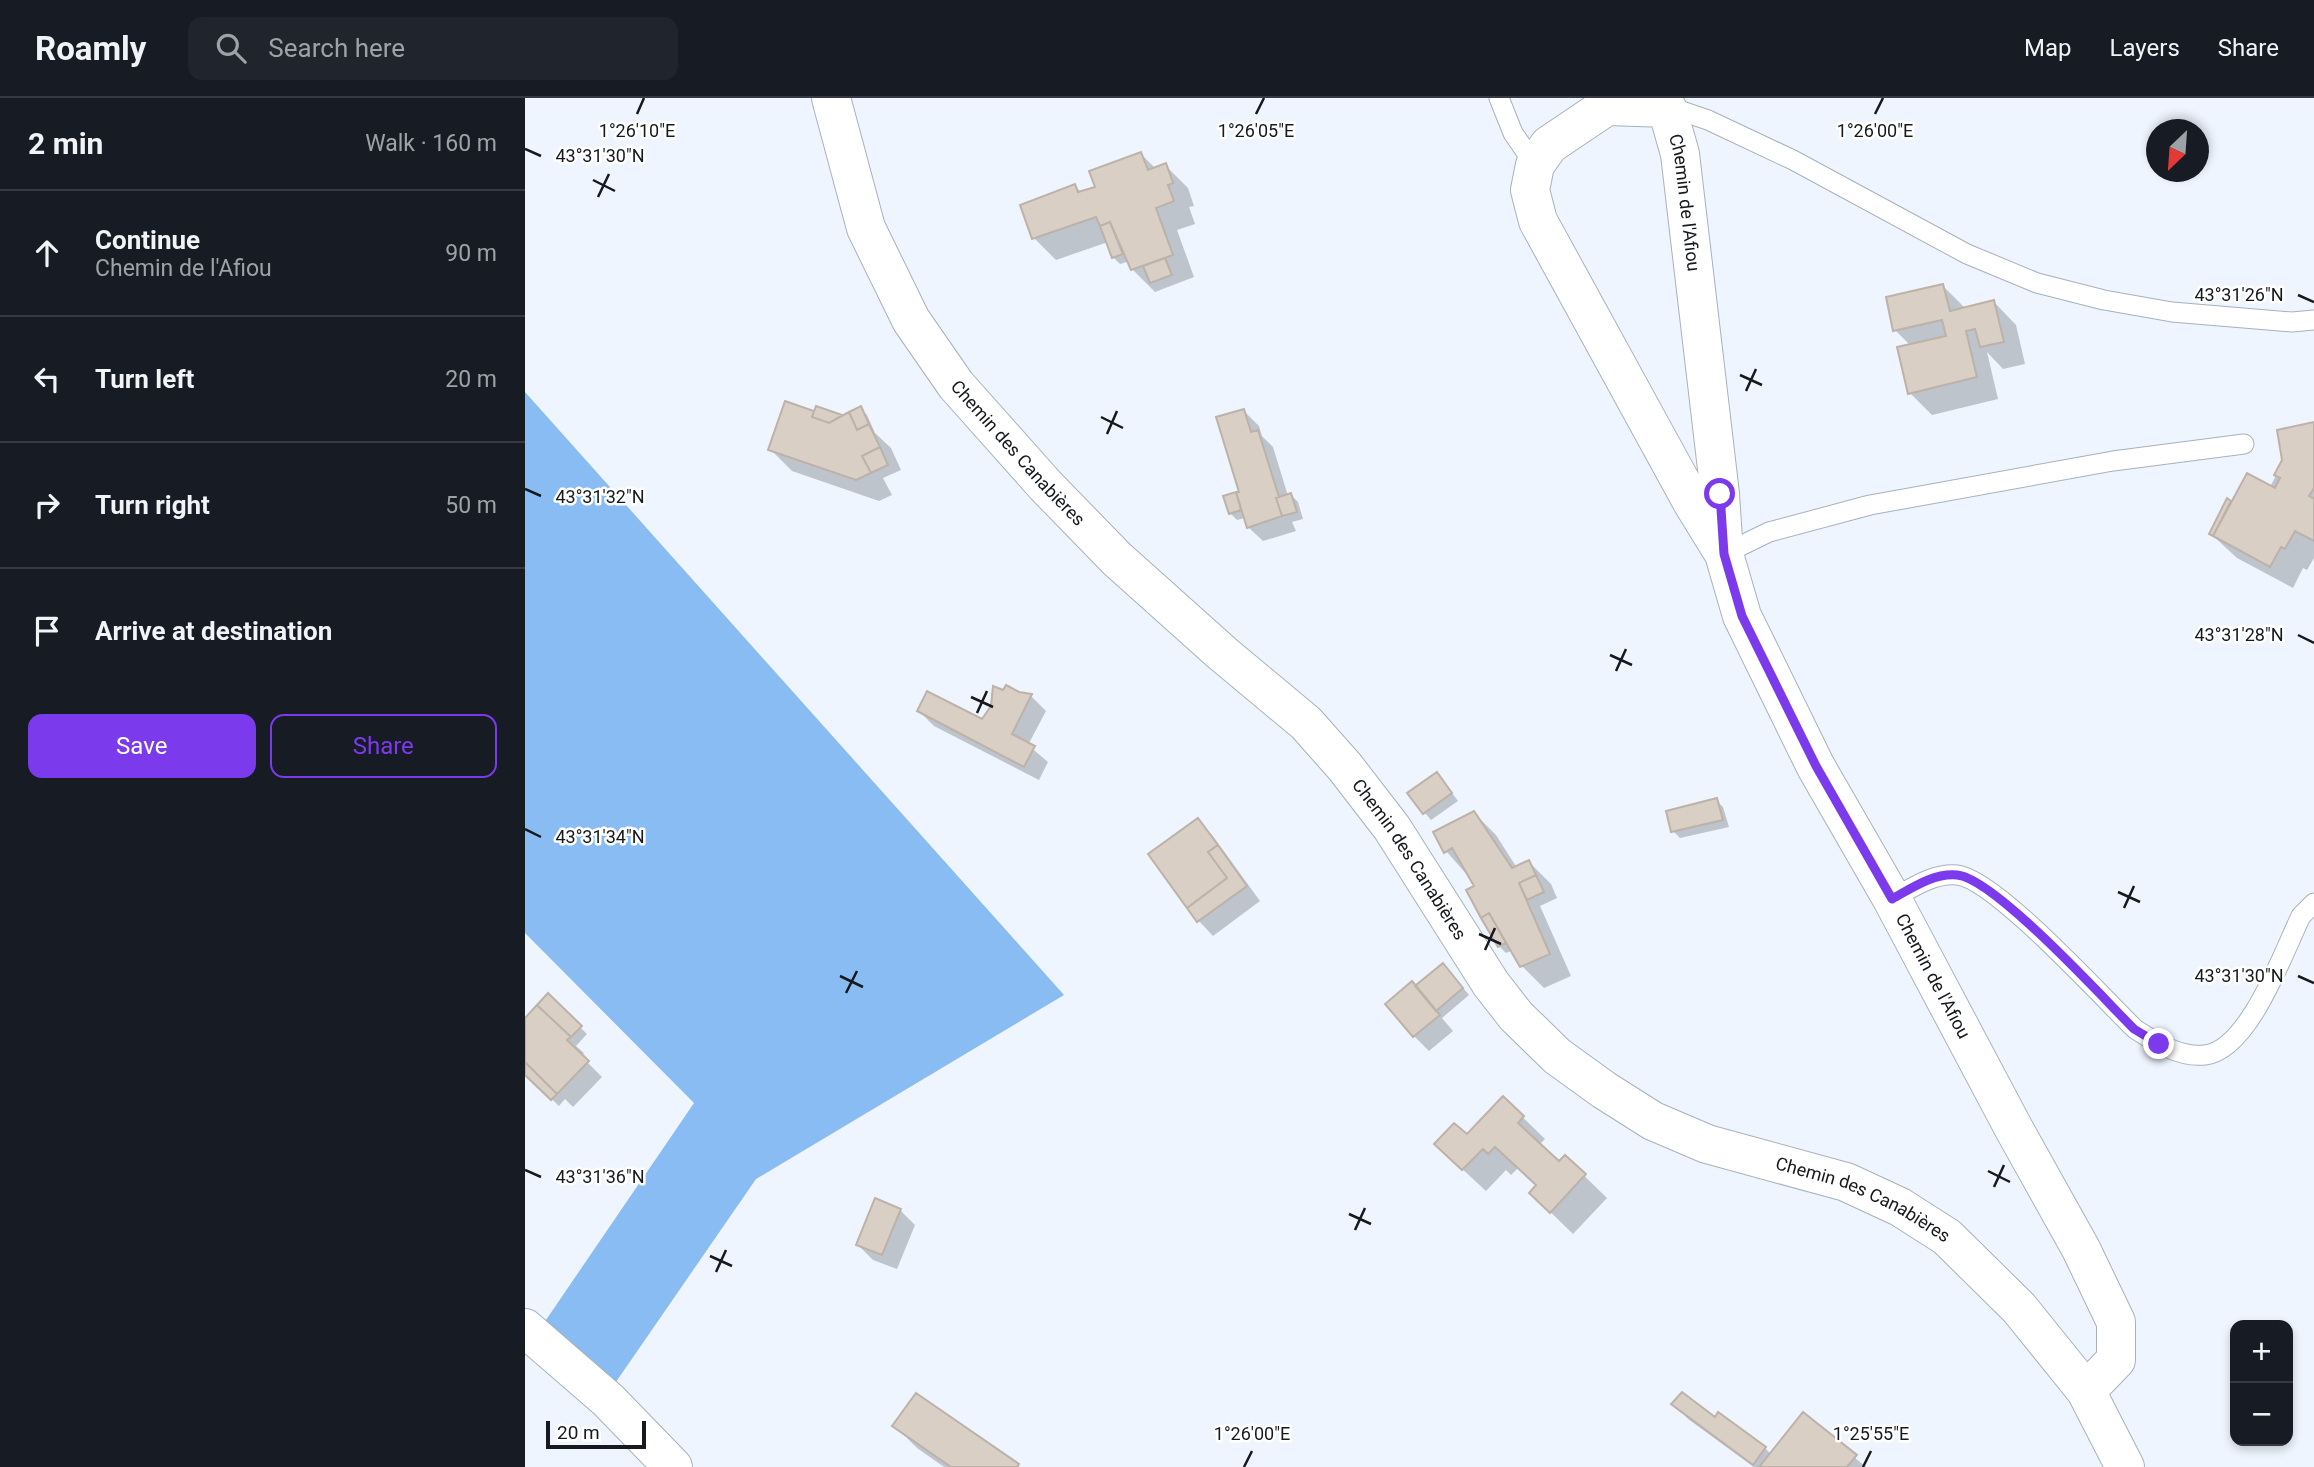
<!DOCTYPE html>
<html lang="en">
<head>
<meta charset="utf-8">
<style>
  :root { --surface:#171b24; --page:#20242c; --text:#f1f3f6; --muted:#9ea1a6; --line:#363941; --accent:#7c3aed }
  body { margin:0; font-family:Roboto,sans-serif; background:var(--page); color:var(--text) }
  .controls { position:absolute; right:21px; bottom:21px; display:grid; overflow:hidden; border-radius:14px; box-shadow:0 4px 10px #0003 }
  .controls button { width:63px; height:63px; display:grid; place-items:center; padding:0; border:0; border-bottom:2px solid var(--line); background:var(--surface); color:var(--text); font:35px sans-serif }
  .compass { position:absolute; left:1621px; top:21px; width:63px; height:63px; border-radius:50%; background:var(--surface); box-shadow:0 4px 10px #0003; rotate:205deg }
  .scale { position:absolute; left:21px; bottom:18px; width:100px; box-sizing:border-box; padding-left:7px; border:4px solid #16191d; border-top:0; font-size:19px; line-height:24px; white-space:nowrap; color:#16191d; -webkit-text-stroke:5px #fff; paint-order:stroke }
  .stop { position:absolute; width:21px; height:21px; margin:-16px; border:5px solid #7c3aed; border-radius:50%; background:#fff }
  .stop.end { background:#7c3aed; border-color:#fff; box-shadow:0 2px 7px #0008 }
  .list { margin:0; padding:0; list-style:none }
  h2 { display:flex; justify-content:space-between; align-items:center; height:91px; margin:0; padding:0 28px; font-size:30px }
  h2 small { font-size:23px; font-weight:400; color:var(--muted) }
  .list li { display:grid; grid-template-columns:46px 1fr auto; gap:21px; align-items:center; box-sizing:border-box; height:126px; padding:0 28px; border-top:2px solid var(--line) }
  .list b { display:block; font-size:26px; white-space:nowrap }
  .list p { margin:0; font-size:23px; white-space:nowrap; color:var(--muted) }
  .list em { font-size:23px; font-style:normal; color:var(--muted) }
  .actions { display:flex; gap:14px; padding:21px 28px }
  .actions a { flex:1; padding:16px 0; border:2px solid var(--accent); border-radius:14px; text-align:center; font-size:24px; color:var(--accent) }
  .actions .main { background:var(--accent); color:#fff }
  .icon { flex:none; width:38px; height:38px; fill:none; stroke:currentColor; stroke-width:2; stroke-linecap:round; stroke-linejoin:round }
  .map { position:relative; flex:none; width:1789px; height:1369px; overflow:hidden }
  header { display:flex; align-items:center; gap:42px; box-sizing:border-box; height:98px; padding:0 35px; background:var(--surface); border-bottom:2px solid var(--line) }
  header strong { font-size:33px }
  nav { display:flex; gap:38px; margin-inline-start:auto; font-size:24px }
  .search { width:490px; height:63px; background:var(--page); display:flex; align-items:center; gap:18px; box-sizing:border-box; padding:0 24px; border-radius:14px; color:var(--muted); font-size:26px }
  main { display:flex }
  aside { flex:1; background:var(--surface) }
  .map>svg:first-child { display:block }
</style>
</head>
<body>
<header>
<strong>Roamly</strong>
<div class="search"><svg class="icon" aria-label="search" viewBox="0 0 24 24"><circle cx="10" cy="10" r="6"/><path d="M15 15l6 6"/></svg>Search here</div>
<nav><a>Map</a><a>Layers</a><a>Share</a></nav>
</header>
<main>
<aside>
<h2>2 min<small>Walk · 160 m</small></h2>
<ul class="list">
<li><svg class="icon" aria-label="ahead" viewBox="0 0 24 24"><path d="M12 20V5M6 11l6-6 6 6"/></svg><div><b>Continue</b><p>Chemin de l'Afiou</p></div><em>90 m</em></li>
<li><svg class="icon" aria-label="left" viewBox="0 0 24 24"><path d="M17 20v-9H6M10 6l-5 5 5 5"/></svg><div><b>Turn left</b></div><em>20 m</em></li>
<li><svg class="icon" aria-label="right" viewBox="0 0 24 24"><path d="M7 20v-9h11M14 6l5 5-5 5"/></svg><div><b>Turn right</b></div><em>50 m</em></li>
<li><svg class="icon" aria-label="arrive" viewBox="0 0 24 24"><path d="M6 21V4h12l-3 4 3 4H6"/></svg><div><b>Arrive at destination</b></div></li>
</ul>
<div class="actions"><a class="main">Save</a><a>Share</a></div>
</aside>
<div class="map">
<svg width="1789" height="1369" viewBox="0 0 1789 1369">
  <rect width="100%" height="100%" fill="#eef5fe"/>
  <path fill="#89bcf3" d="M0 294 539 897 231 1081 84 1294 8 1241 169 1005 0 835Z"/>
  <path fill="#0003" d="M616 56 631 71 640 67 663 90 669 108 664 109 670 126 652 132 669 179 630 194 608 172 605 163 595 166 588 159 583 144 531 162 509 140 550 88 557 95 572 90Z
    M1418 188 1441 211 1469 204 1491 227 1500 266 1478 271 1462 254 1473 301 1407 317 1385 295 1386 248 1370 232Z
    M261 305 290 315 292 311 316 319 335 311 342 317 350 335 366 350 376 372 358 380 367 397 354 403 267 373 245 351Z
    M719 313 734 328 737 338 748 349 763 398 766 397 773 404 778 421 767 424 771 433 738 443 723 429 720 420 712 422 705 415 700 400 716 395Z
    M1789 326V460L1782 472 1778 470 1768 490 1712 460 1686 436 1703 403 1707 406 1745 389 1759 362Z
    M494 596 506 598 521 613 503 647 523 664 514 682 409 628 394 613 458 623Z
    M918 683 933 703 906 722 884 696Z
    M1191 702 1198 709 1204 729 1155 740 1148 733Z
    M949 715 971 737 992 770 1004 764 1026 786 1032 800 1015 808 1046 878 1019 890 997 868 988 852 981 855 974 848 952 788 921 753Z
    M673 723 687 737 735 803 688 838 674 823 625 757Z
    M925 874 944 897 917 920 928 933 904 953 889 938 891 890Z
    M23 898 62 936 51 948 59 955 56 958 77 979 48 1009 40 1001 34 1008 0 976V922Z
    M978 1000 1020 1041 1014 1047 1034 1066 1040 1059 1082 1100 1048 1136 1006 1095 1013 1088 993 1070 986 1077 981 1072 961 1093 934 1068 942 1039Z
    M375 1112 390 1127 372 1171 348 1162 333 1147Z
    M391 1297 495 1369H419L392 1350 370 1328Z
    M1149 1306 1190 1321 1240 1350 1246 1356 1278 1317 1341 1369H1229L1163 1321Z"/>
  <path fill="#d9cfc5" stroke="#bcb2a9" stroke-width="2" d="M616 54 623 72 641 65 648 85 643 87 649 103 631 110 648 157 606 172 585 124 575 128 571 119 507 141 495 107 550 86 553 94 570 89 564 73Z
    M585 124 598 156 587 160 575 128Z
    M640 160 647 177 625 185 618 168Z
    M1418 186 1425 213 1469 202 1479 244 1455 249 1450 231 1441 233 1452 279 1383 296 1372 249 1421 238 1417 222 1368 233 1361 199Z
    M260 303 289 313 287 319 304 325 324 314 332 332 344 326 355 349 337 358 346 375 331 382 243 352Z
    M291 308 317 317 304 325 287 319Z
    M336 308 344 326 332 332 324 314Z
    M719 311 726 334 733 332 754 399 751 400 757 418 722 430 711 394H714L691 319Z
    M1789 324V390L1784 398 1789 401V443L1770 433 1760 451 1756 449 1745 469 1688 438 1722 375 1750 390 1755 380 1749 377 1757 362 1752 332Z
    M355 349 363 367 346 375 337 358Z
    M711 394 716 412 704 416 698 398Z
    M766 395 772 414 757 418 751 400Z
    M1702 400 1706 403 1688 438 1684 436Z
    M481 587 494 594 507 596 487 636 510 648 499 669 392 613 402 593 457 621 466 608 468 588 478 592Z
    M912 674 927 695 898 716 882 695Z
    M1192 700 1198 722 1146 734 1141 713Z
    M949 713 987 770 1004 762 1011 777 994 785 1025 856 995 869 964 815 956 820 941 792 949 788 927 750 919 755 908 734Z
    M673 720 693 747 683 754 702 780 662 810 623 756Z
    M693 747 722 788 672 824 662 810 702 780 683 754Z
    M1011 777 1019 794 1002 802 994 785Z
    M964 815 981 845 973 849 956 820Z
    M918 865 938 890 911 913 890 888Z
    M887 883 915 917 888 939 860 906Z
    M23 895 57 928 46 939 12 907Z
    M12 907 46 939 42 942 64 963 32 996 0 964V920Z
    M0 964 32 996 26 1002 0 977Z
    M978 998 999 1018 993 1025 1034 1063 1040 1057 1061 1076 1025 1115 1004 1095 1011 1087 970 1049 963 1056 958 1051 937 1072 909 1046 929 1025 942 1036Z
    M350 1100 376 1111 357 1157 331 1147Z
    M1157 1294 1190 1319 1193 1314 1241 1349 1228 1367 1146 1306Z
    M391 1295 494 1366 492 1369H426L367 1328Z
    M1278 1314 1332 1357 1322 1369H1234Z"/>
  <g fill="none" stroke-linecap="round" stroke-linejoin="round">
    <defs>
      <path id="service" d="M974 0 988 35 1010 67
        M1142 8 1183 22 1268 62 1442 156 1512 185 1579 202 1647 214 1767 224 1789 222
        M1199 456 1244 434 1345 407 1588 363 1719 346
        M1367 801C1387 790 1408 775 1432 777 1469 780 1578 900 1610 931 1630 944 1655 960 1680 957 1724 952 1758 855 1776 818L1789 805"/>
      <g id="minor">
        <path id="s1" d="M306 0 341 130 386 222 431 287 520 387 592 461 697 555 781 625 820 669 867 730 966 886 991 918 1032 958 1079 992 1128 1023 1182 1046 1321 1084 1375 1109 1422 1139 1494 1210 1561 1293 1600 1369"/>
        <path id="s2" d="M1199 456 1167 404 1013 123 1005 92 1010 67 1024 47 1082 8 1142 10 1155 56 1195 396 1199 456 1217 518 1291 669 1367 801 1489 1031 1556 1151 1591 1224V1262L1561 1293"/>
      </g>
      <path id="tertiary" d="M0 1230 83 1302 148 1369"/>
    </defs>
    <use href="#service" stroke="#a8b1bb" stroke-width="21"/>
    <use href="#minor" stroke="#a8b1bb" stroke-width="40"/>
    <use href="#tertiary" stroke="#a8b1bb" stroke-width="40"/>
    <use href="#service" stroke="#fff" stroke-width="19"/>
    <use href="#minor" stroke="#fff" stroke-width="38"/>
    <use href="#tertiary" stroke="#fff" stroke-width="38"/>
  </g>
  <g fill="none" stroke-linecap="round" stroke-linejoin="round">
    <path stroke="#7c3aed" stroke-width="9" d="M1195 396 1199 456 1217 518 1291 668 1367 801C1387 790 1408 775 1432 777 1469 780 1578 900 1609 931L1634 946"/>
  </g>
  <path fill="none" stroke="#16191d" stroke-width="2.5" d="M112 16 119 0M731 16 739 0M1350 16 1358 0M0 51 16 58M68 82 90 93M73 99 84 76M1773 197 1789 204M1215 277 1237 287M1221 293 1231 271M576 319 598 330M582 336 592 313M0 391 16 398M1773 537 1789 545M1085 557 1107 567M1091 573 1101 551M446 599 468 609M452 615 462 593M0 731 16 739M1593 794 1615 804M1599 810 1609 788M954 836 976 846M960 852 970 830M315 878 338 889M1773 878 1789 885M321 895 332 873M0 1072 16 1079M1463 1073 1485 1084M1469 1089 1479 1067M824 1116 846 1126M830 1132 840 1110M185 1158 207 1168M191 1174 201 1152M719 1369 727 1353M1338 1369 1346 1353"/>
  <g text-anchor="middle" stroke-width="5" stroke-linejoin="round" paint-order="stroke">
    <g font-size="18" fill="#16191d" stroke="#fff">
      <text dy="6" stroke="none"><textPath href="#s2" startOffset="690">Chemin de l'Afiou</textPath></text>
      <text dy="6" stroke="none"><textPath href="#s1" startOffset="408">Chemin des Canabières</textPath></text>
      <text dy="6" stroke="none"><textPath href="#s1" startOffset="975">Chemin des Canabières</textPath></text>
      <text dy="6" stroke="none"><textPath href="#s2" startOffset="1516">Chemin de l'Afiou</textPath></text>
      <text dy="6" stroke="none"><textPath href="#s1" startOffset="1563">Chemin des Canabières</textPath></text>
    </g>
  </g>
  <g font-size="18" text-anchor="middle" fill="#16191d" stroke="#fff" stroke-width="5" stroke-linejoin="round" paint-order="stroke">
    <text x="112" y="39">1°26'10"E</text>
    <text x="731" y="39">1°26'05"E</text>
    <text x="1350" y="39">1°26'00"E</text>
    <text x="75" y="64">43°31'30"N</text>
    <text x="1714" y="203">43°31'26"N</text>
    <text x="75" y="405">43°31'32"N</text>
    <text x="1714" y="543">43°31'28"N</text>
    <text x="75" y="745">43°31'34"N</text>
    <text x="1714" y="884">43°31'30"N</text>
    <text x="75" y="1085">43°31'36"N</text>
    <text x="727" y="1342">1°26'00"E</text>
    <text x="1346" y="1342">1°25'55"E</text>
  </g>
</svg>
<div class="controls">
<button>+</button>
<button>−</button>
</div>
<svg class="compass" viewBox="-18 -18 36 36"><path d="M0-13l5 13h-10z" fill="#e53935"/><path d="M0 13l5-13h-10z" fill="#9ea1a6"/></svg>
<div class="scale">20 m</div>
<div class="stop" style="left:1195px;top:396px"></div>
<div class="stop end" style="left:1634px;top:946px"></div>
</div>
</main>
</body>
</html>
